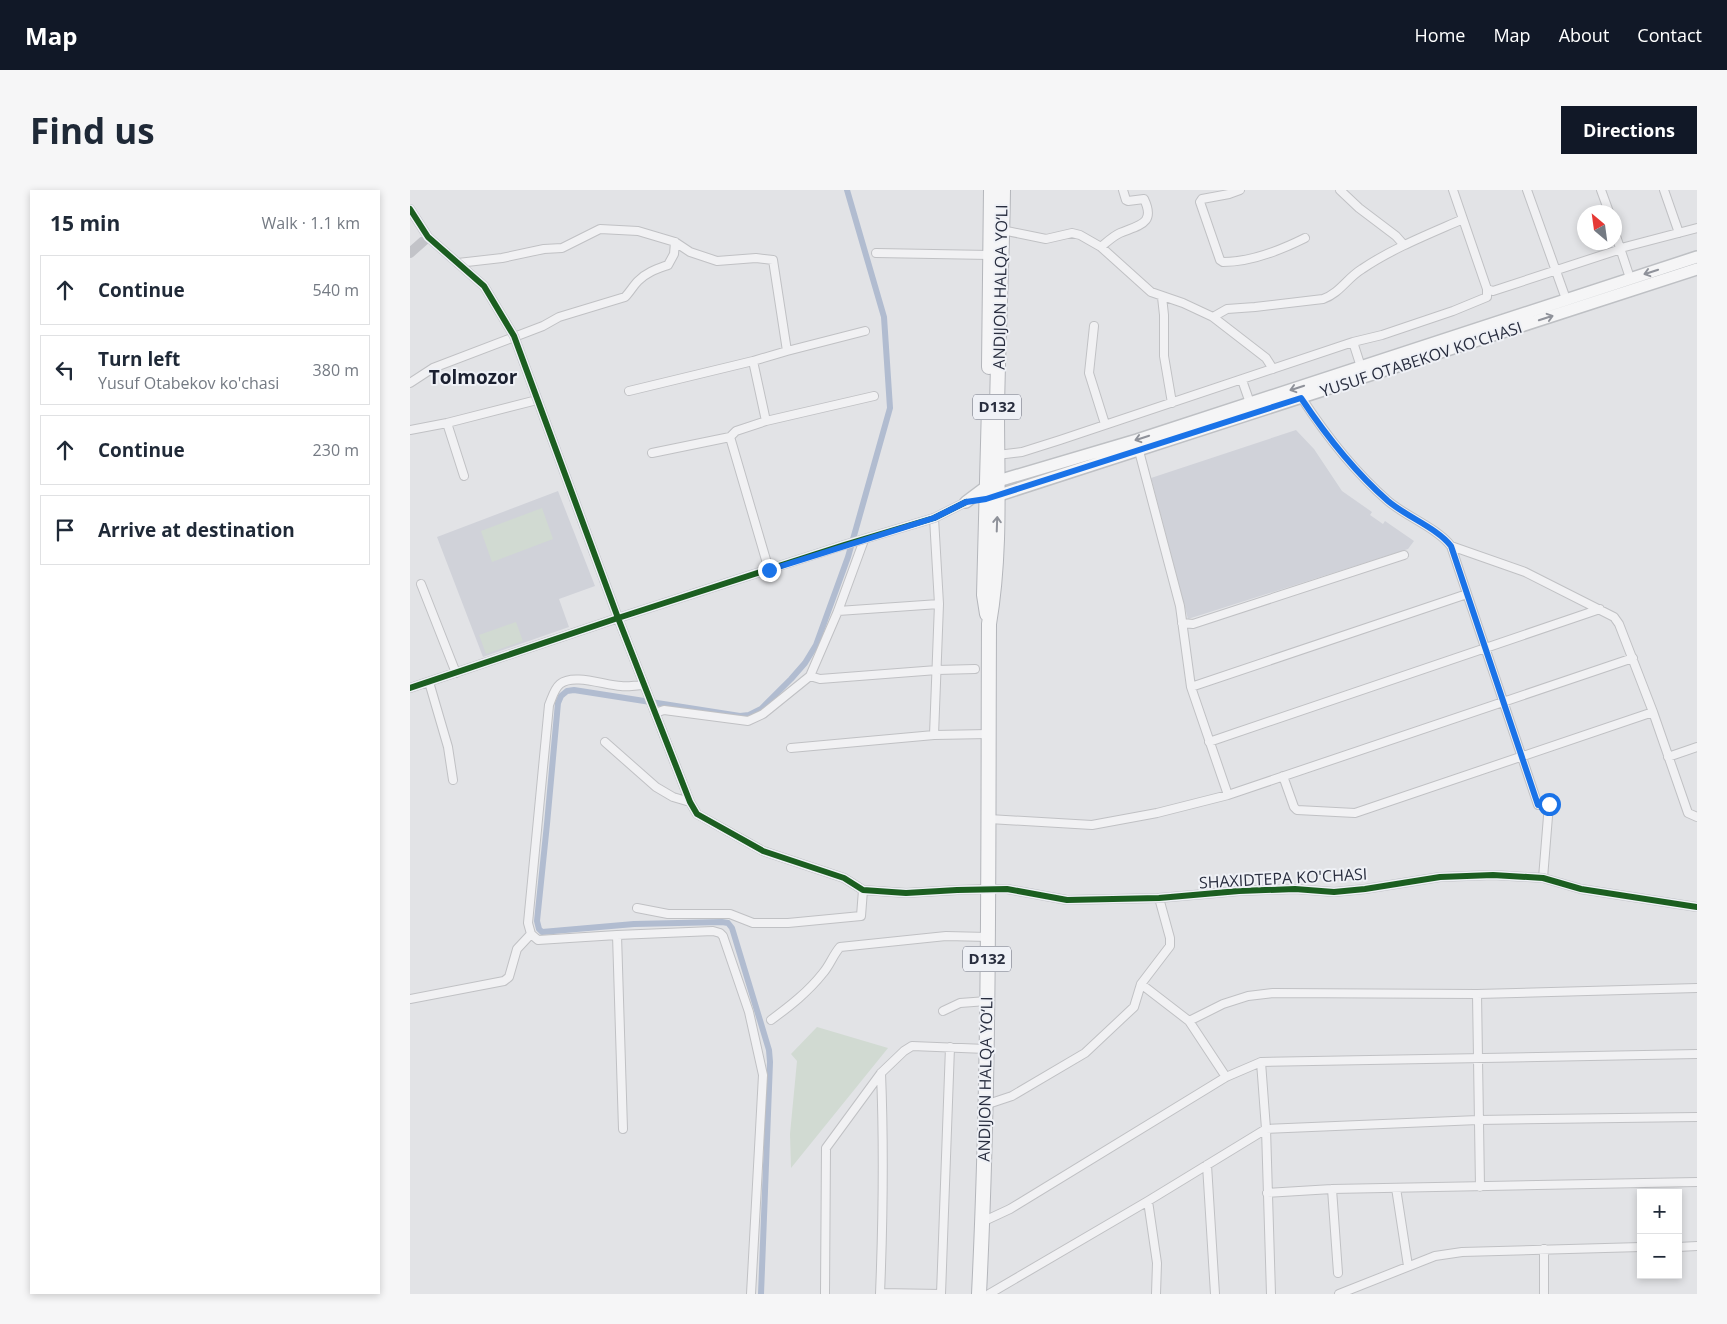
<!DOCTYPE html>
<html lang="en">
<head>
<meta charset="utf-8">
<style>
  :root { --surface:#fff; --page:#f6f6f7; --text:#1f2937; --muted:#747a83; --line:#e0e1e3; --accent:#111827 }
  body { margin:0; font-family:"Open Sans",sans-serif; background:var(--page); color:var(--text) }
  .controls { position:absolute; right:15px; bottom:15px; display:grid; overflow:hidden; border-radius:0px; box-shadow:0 2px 8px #0003 }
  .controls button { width:45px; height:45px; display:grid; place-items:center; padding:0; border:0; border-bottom:1px solid var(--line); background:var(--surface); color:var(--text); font:25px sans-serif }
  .compass { position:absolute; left:1167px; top:15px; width:45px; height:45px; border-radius:50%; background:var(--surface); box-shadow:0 2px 8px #0003; rotate:331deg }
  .stop { position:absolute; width:15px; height:15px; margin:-11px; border:4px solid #1a73e8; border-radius:50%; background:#fff }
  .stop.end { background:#1a73e8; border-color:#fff; box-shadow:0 1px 5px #0008 }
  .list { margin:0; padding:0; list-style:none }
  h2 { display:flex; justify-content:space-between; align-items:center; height:65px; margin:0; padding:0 20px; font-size:21px }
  h2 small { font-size:16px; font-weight:400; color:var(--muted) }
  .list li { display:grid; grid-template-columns:32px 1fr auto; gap:15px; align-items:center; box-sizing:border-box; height:70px; margin:0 10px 10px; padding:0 10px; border:1px solid var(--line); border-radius:0px }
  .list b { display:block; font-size:19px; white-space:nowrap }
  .list p { margin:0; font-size:16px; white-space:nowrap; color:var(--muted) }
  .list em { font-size:16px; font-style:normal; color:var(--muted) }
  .icon { flex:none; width:28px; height:28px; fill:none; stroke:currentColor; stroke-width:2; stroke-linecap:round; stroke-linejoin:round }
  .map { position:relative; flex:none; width:1287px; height:1104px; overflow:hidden; border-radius:0px }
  header { display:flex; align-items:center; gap:30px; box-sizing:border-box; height:70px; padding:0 25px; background:var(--accent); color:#fff }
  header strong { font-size:24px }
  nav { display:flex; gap:28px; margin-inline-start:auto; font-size:18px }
  .intro { display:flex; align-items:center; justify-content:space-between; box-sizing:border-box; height:120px; padding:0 30px }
  h1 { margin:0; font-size:35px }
  .button { padding:12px 22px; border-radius:0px; background:var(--accent); color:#fff; font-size:18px; font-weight:700 }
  main { display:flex; gap:30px; padding:0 30px }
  aside { flex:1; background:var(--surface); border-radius:0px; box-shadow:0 2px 8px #0003 }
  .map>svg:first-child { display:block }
</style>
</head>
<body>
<header>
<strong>Map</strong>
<nav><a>Home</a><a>Map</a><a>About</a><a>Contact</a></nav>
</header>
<div class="intro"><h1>Find us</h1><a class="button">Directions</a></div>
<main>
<aside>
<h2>15 min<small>Walk · 1.1 km</small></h2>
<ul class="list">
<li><svg class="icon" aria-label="ahead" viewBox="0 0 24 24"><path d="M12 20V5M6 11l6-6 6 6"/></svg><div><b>Continue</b></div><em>540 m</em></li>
<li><svg class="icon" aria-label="left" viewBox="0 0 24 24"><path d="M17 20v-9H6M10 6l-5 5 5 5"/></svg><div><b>Turn left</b><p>Yusuf Otabekov ko'chasi</p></div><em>380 m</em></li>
<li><svg class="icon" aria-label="ahead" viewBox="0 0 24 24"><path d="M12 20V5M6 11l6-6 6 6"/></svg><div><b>Continue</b></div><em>230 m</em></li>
<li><svg class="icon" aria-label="arrive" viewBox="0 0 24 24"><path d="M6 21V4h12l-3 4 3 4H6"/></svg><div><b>Arrive at destination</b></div></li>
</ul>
</aside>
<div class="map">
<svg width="1287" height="1104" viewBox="0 0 1287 1104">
  <rect width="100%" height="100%" fill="#e2e3e6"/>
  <path fill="#d0d2d9" d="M886 240 904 259 932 301 962 322 960 325 973 334 975 331 1004 351 998 359 778 429 741 288Z
    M148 301 185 396 149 409 159 437 73 467 27 347Z"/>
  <path fill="#d1dad2" d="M132 318 143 349 82 372 71 341Z
    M106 432 113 451 76 464 69 445Z
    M407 837 478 858 381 978 380 944 387 871 381 864Z"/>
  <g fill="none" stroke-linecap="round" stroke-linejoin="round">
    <path stroke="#b1bcd0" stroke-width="6" d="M351 1104 360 872 359 860 322 738 318 733 312 732 224 734 132 742 129 739 127 731 137 634 148 513 151 506 157 501 164 500 330 526 339 525 351 519 381 489 395 473 406 455 438 367 480 218 474 127 437 0"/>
    <defs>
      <path id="street" d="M830 0 819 4 792 9 790 12 810 70 813 72C840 72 871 60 895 48
        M930 0 949 18 986 46 994 55
        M1117 0 1156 109
        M1191 0 1199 22
        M1254 0 1269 43
        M592 40 636 49 662 43 670 45 691 57 741 102 773 113 803 127 856 168 863 179
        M1204 40 1220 88
        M691 57C697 52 703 46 710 43 729 35 746 34 734 9L718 11 716 10 713 0
        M466 63 580 65
        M48 73 92 68 134 59 152 58 190 39 228 41 265 52 280 62 307 71 346 68 363 70 377 161 343 171 356 231 326 241 320 247 359 380
        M1077 99 1083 101 1208 60 1211 58 1287 38
        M752 107 754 125V166L762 213
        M803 127 817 119 845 117 913 109C930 103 937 88 952 79 983 58 1019 44 1053 29
        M684 136 679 183 695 234
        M943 152 951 177
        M377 161 455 141
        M832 190 840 213
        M0 193 23 178 133 136 149 127 215 107C220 102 223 96 228 91 237 82 247 79 258 75L264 64 265 52
        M219 201 343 171
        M891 207C915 244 946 283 978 311 997 327 1027 338 1041 356L1128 615 1139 614 1133 688
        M356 231 464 206
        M37 233 54 286
        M0 240 37 233 127 210
        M729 261 770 416 781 497 818 605
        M242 263 320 247
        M587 265 612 262 650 250 943 152 972 145 1043 121 1077 107V99L1043 0
        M524 328 529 414 524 545 578 544
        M1041 356 1115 382 1204 427 1209 434 1243 522
        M11 394 46 483
        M428 421 529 414
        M772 433 783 434 994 365
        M400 486 410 489 527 480 565 479
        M19 492 38 557 43 590
        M781 497 1057 404
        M0 498 208 428 280 612 287 624 353 661 434 688 453 700 496 703 547 700 578 699
        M245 523 254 520 338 531 353 524 400 486 428 421 454 350
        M195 552 246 597 263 607 280 612
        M799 552 1190 419
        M381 558 524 545
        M1258 567 1287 557
        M873 586 884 617 887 620 945 623 1243 522 1278 623 1287 627
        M579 629 682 635 747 623 818 605 1223 468
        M227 718 258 724H320L343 733H378L451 726 453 700
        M207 745 303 741 310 743 313 746 339 822 353 885 341 1104
        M731 794 779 831
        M1067 804 1070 997
        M0 809 94 791 99 787 107 759 121 744
        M533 821 550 813 577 811
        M361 830C380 816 398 802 413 783 420 775 423 765 430 757L536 746 578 747
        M851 872 856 939 861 1104
        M816 887 779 831 813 814 838 806 863 803 1067 804 1287 798
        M575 915 602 906 675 863 724 817 731 794 760 756V748L749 708
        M213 939 207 745 128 750 121 744 118 733 139 515C142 508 144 499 150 494 163 483 194 495 211 496 218 497 226 495 234 495
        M797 975 805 1104
        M986 998 998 1076
        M922 999 928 1083
        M857 1003 922 999 1287 992
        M738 1011 747 1073 746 1104
        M572 1032 600 1019 816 887 851 872 1287 864
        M1268 1057 1287 1056
        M1134 1059V1104
        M470 1103 531 1104
        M415 1104 416 958 471 883 494 861 502 856 576 859
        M470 1104C473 1030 474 957 471 883
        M531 1104 540 857
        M579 1104 738 1011 856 939 1068 930 1287 927
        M929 1104 1025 1066 1052 1062 1231 1057"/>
      <path id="primary" d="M580 308 1287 79
        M556 312 576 297 588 291 727 250 1287 67"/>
      <path id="highway" d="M579 177 581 0
        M577 424 574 405 579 216
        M569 1104C580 881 578 658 579 434 591 364 587 292 587 221 588 148 592 74 593 0"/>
    </defs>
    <use href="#street" stroke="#c0c1c4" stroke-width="10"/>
    <use href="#primary" stroke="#bec0c4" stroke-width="14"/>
    <use href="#highway" stroke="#b4b6bb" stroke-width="16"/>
    <use href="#street" stroke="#f1f1f3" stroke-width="8"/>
    <path stroke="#c2c3c8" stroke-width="10" d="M0 19 18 47 74 96 104 146 208 428 434 355 524 328 556 312
      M0 63 18 47
      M578 699H597L657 710 749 708 829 701 885 699 924 702 955 699 1030 687 1083 685 1133 688 1171 699 1287 717"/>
    <use href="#primary" stroke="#f5f5f6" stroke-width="11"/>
    <use href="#highway" stroke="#f5f5f6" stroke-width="14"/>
    <defs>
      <path id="cycleway" d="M0 19 18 47 74 96 104 146 208 428 434 355 524 328 556 312
        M0 498 208 428 280 612 287 624 353 661 434 688 453 700 496 703 547 700 597 699 657 710 749 708 829 701 885 699 924 702 955 699 1030 687 1083 685 1133 688 1171 699 1287 717"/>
    </defs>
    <use href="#cycleway" stroke="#eff1f6" stroke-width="9"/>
    <use href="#cycleway" stroke="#1b5e20" stroke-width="6"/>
  </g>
  <defs><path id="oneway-shaft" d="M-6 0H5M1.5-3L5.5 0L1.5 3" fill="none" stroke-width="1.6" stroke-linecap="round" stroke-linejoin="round" transform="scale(1.25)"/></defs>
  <g stroke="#8f929a">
    <use href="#oneway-shaft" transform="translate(1241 82) rotate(162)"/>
    <use href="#oneway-shaft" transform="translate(1136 128) rotate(-18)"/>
    <use href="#oneway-shaft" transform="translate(887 198) rotate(162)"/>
    <use href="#oneway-shaft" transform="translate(732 248) rotate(162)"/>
    <use href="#oneway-shaft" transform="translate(587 334) rotate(-88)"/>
  </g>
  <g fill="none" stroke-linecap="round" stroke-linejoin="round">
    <path stroke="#1a73e8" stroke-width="6" d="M359 380 524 328 556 312 576 309 891 208C915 244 946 283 978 311 997 327 1027 338 1041 356L1128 615 1139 614"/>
  </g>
  <g text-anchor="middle" stroke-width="4" stroke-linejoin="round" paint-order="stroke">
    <g fill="#eff1f6" stroke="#646876" stroke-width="1">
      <rect x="563" y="204.5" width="48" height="25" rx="4"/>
      <rect x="553" y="756.5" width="48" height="25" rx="4"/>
    </g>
    <g font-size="15" font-weight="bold" fill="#292e3f">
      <text x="587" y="222">D132</text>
      <text x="577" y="774">D132</text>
    </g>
    <g font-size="16" fill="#292e3f" stroke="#eff1f6">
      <text transform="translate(590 97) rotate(-89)" y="6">ANDIJON HALQA YO‘LI</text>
      <text transform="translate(1011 169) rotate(-18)" y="6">YUSUF OTABEKOV KO'CHASI</text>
      <text transform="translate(873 688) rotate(-3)" y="6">SHAXIDTEPA KO'CHASI</text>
      <text transform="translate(575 889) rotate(-89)" y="6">ANDIJON HALQA YO‘LI</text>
    </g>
    <g font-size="19" font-weight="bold" fill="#1b2030" stroke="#eff1f6">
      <text x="63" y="194">Tolmozor</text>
    </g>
  </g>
</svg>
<div class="controls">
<button>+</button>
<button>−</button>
</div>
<svg class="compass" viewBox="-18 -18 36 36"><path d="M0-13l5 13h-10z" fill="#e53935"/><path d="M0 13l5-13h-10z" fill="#747a83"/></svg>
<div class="stop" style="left:1139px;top:614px"></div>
<div class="stop end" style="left:359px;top:380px"></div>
</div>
</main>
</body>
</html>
